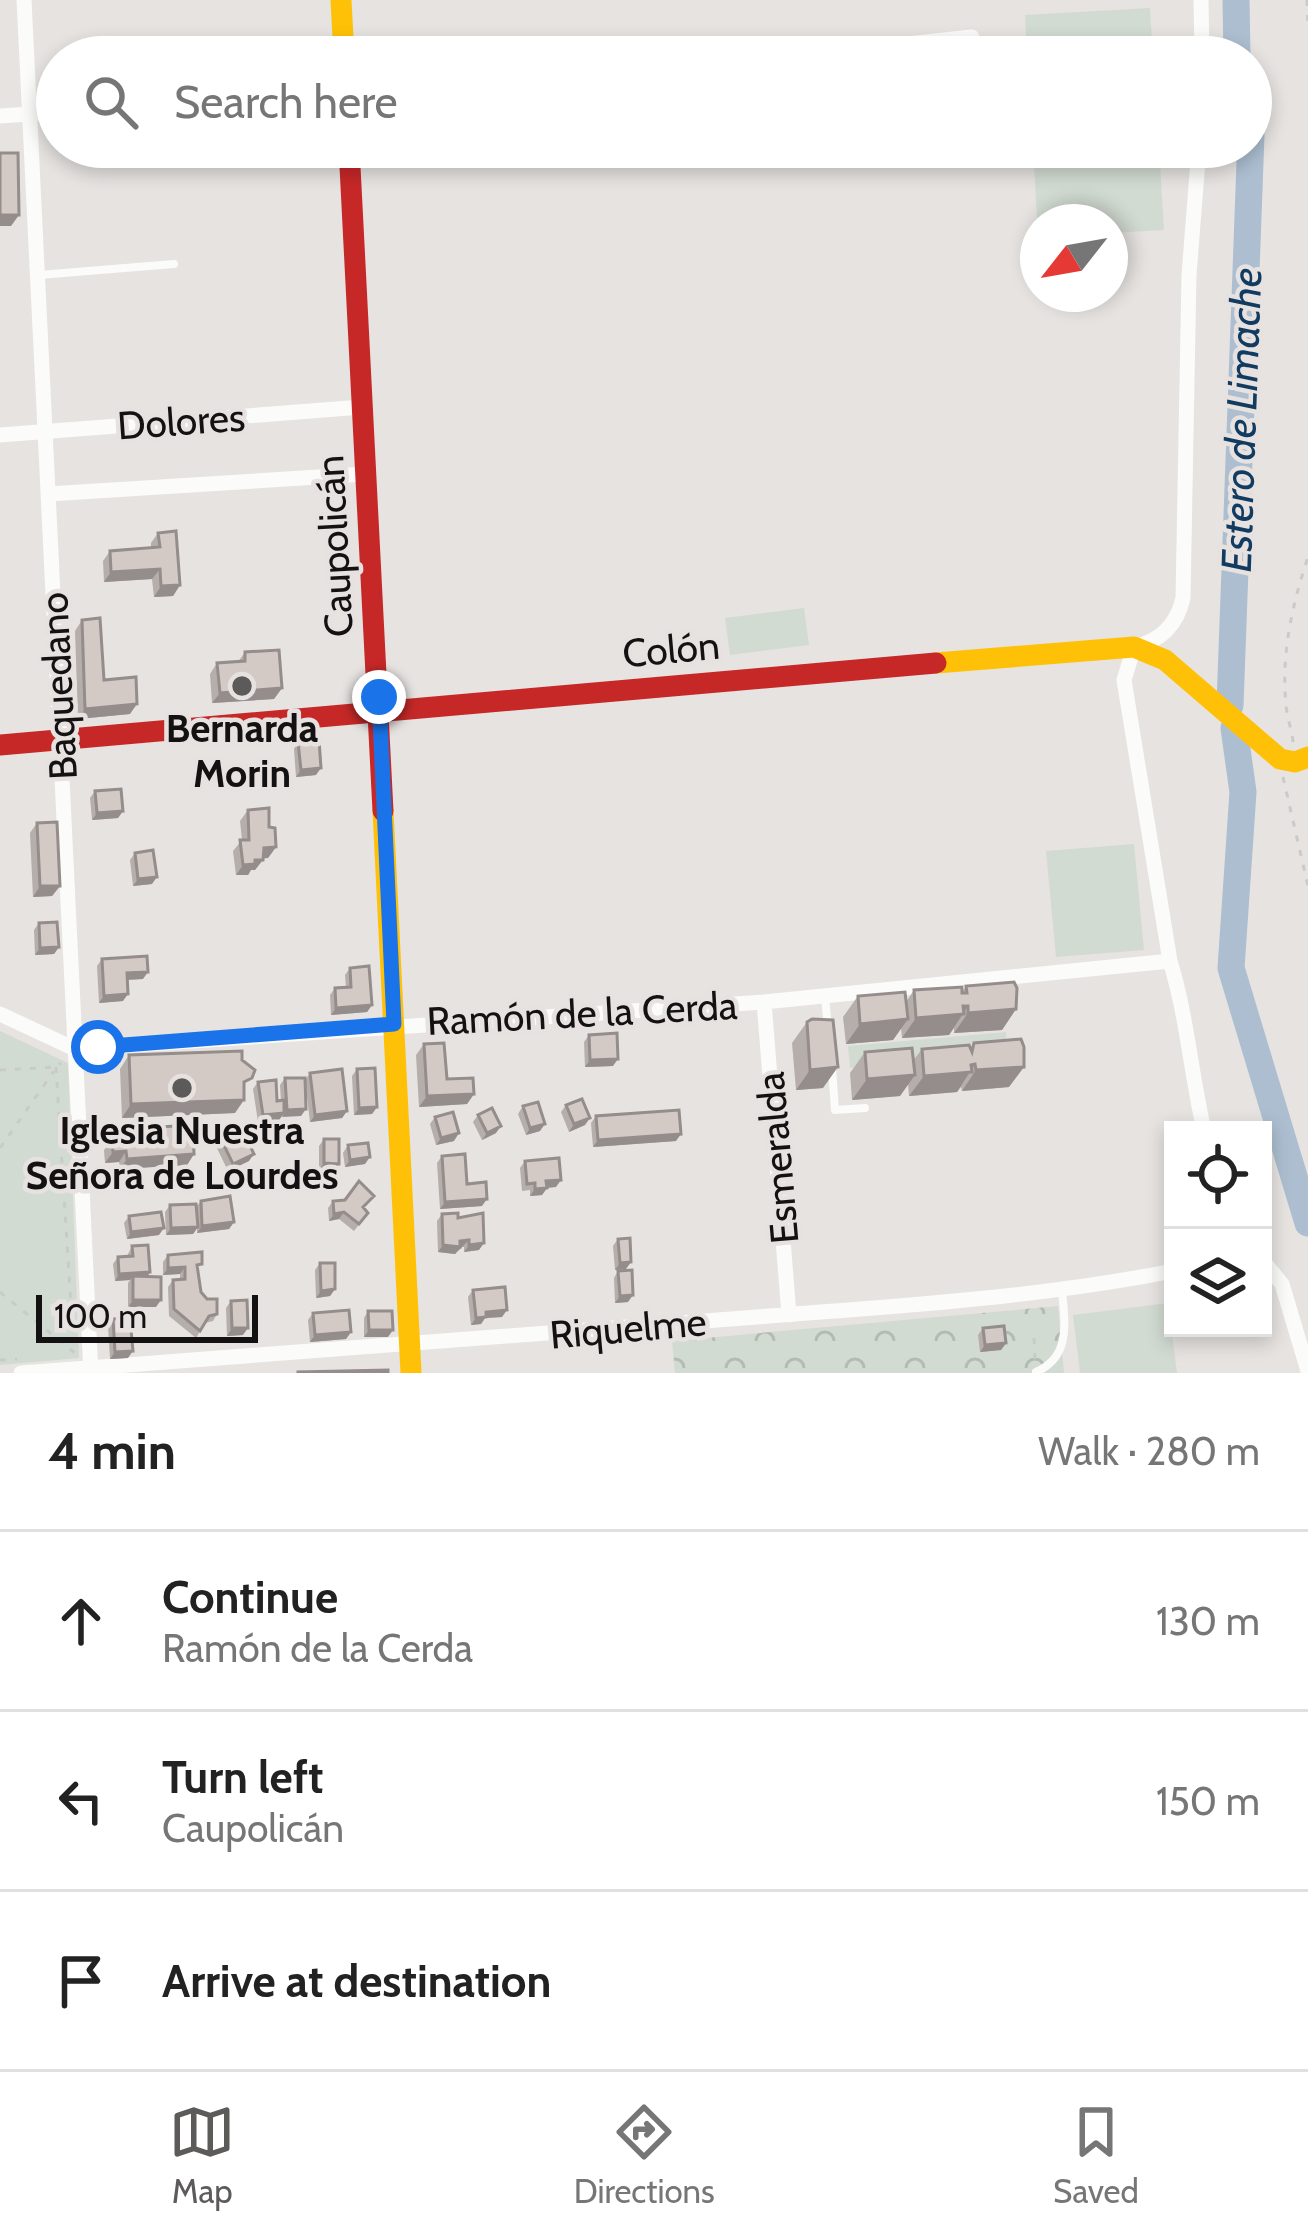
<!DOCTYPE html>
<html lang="en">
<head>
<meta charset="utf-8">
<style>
  :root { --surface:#fff; --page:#f6f6f6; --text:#222; --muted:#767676; --line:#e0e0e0; --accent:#5d5a5a }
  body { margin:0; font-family:Cabin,sans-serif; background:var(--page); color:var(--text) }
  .controls { position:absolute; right:36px; bottom:36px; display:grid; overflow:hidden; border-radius:0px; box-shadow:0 6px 18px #0003 }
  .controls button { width:108px; height:108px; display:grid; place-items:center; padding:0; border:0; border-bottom:3px solid var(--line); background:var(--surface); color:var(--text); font:60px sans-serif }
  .compass { position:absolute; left:1020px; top:204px; width:108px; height:108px; border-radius:50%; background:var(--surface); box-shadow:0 6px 18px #0003; rotate:239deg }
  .scale { position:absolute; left:36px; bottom:30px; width:222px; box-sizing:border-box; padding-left:12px; border:6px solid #131111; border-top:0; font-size:33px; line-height:42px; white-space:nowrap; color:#131111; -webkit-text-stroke:9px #e7e2e0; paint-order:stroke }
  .stop { position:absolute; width:36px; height:36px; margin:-27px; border:9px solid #1a73e8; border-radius:50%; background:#fff }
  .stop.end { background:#1a73e8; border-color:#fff; box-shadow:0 3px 12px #0008 }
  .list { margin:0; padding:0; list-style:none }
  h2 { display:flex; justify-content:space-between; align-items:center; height:156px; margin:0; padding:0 48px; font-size:51px }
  h2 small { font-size:39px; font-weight:400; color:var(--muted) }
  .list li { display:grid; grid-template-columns:78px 1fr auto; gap:36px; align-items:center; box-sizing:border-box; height:180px; padding:0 48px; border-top:3px solid var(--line) }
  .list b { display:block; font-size:45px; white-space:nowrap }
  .list p { margin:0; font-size:39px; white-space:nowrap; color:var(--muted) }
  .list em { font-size:39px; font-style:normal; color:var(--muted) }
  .icon { flex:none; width:66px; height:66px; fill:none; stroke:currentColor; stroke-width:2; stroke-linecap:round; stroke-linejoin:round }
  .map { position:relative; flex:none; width:1308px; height:1373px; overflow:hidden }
  .search { position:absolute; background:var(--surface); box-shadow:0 6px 18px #0003; left:36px; right:36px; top:36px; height:132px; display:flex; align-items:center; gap:30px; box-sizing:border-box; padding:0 42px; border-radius:66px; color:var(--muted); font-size:45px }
  .sheet { height:696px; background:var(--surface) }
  nav { display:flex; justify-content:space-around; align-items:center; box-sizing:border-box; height:168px; border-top:3px solid var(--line); background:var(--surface); font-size:33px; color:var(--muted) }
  nav a { display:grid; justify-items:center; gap:6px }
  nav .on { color:var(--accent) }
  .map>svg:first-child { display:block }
</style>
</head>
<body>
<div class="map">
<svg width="1308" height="1373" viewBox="0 0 1308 1373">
  <defs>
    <pattern id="forest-crowns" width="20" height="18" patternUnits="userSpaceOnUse" patternTransform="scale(3)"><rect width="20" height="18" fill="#d2dbd2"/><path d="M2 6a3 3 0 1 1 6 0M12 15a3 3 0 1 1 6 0" fill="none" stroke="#b3bbb3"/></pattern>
  </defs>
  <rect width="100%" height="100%" fill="#e6e3e1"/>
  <path fill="url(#forest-crowns)" d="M1058 1306 1064 1373H675L672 1341Z"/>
  <path fill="#d2dbd2" d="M1150 8 1153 57H1027L1025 15Z
    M1033 147H1159L1164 230 1110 233V222H1038V236Z
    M804 608 809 645 730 655 725 618Z
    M1134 844 1144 950 1056 957 1046 851Z
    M0 1031 68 1063 79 1358 0 1365Z
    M1006 1032 1007 1056 850 1068 848 1046Z
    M1168 1303 1177 1373H1080L1073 1315Z"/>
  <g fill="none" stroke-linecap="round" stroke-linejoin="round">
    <path stroke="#acbed0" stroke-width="27" d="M1236 0 1237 57
      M1230 705 1251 135
      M1234 728 1243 792 1231 968 1308 1223"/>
    <path stroke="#cbcaca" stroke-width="3" stroke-dasharray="6 9" stroke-linecap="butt" d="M1307 0 1308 25
      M1293 742C1292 730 1287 718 1286 705 1281 654 1292 605 1308 557
      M1283 777 1308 886
      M56 1067 72 1323
      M0 1070 56 1067 61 1063
      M0 1148 54 1071
      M0 1292 76 1354
      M1034 1338 1035 1359
      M0 1360 17 1359"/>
    <path stroke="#fbfbfa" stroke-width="8" d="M39 275 174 264
      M825 997 828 1029
      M832 1068 835 1110 865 1108
      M1036 1372C1071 1357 1065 1323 1062 1291"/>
    <path stroke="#fbfbfa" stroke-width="15" d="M24 0 91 1373
      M1201 0 1202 57
      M787 57 972 37
      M0 116 57 112
      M1199 147 1189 275 1183 598C1177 625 1161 641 1134 647L1124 680 1170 961C1187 1016 1191 1074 1204 1130
      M0 435 362 407
      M48 494 366 474
      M764 1002 789 1315
      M0 1014 75 1049 764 1002 1170 961
      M1263 1261 1282 1284 1308 1371
      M21 1373C266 1354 511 1338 757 1317 895 1306 1037 1298 1173 1271"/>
    <path stroke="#ffc107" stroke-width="21" d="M341 0 344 57
      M936 663 1134 647 1165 660 1280 759 1295 762 1308 757
      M383 811 411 1373"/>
    <path stroke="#c62828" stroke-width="21" d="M349 147 383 811
      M0 745 936 663"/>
  </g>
  <path fill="#b5aeaa" d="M158 533 180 585 173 596 154 597 152 579 104 582 103 561 110 551 151 548V543Z
    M82 620 104 680 130 714 78 719 75 631Z
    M245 652 282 688 274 699 212 703 210 674 217 663 238 662Z
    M298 742 316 775 296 777 294 749Z
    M95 791 123 811 118 818 92 820 90 798Z
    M248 810 269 827 276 847 268 858H263L255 870H251L248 875H236L233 851 242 840 240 821Z
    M37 823 60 886 52 896 33 897 30 833Z
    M135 853 152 884 133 886 130 860Z
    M39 923 59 947 54 954 35 955 34 930Z
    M102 959 143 979 127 980 123 1001 99 1003 97 966Z
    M350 968 372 1005 367 1012 331 1015 330 995 335 988 346 987 345 975Z
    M966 986 1016 1009 1002 1030 954 1033V1028L949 1035 902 1038 901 1028 893 1040 846 1044 843 1017 858 996 906 1002 914 990 962 992Z
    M807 1022 823 1088 796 1090 792 1043Z
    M589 1035 613 1066 585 1067 584 1042Z
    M974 1043 1009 1087 962 1091 961 1087 957 1092 909 1096 908 1084 900 1096 852 1100 850 1073 865 1052 913 1061 922 1049 970 1048Z
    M424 1044 447 1079 474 1094 467 1104 419 1107 416 1055Z
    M129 1055 244 1089 235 1113 122 1118 120 1069Z
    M357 1069 377 1107 372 1114 354 1115 352 1076Z
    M310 1073 347 1111 342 1118 310 1122 305 1080Z
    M285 1078 301 1116H282L279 1120 258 1122 253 1089 258 1082 277 1101H281L280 1085Z
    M566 1105 585 1125 569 1132 561 1112Z
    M523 1106 540 1131 526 1135 518 1114Z
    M478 1115 496 1133 482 1140 473 1122Z
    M596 1116 676 1141 593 1147 591 1123Z
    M435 1117 454 1141 436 1145 430 1124Z
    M123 1129 194 1154 187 1165 120 1169 119 1162 105 1163 104 1150Z
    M219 1135 249 1161 228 1171 214 1142Z
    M324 1139 334 1171 319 1170V1146Z
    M348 1145 365 1164 345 1167 343 1153Z
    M442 1156 467 1184 482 1206 440 1209 437 1163Z
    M525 1161 556 1187 547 1188 542 1195 530 1196V1190L522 1191 520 1168Z
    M374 1196 364 1208 368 1213 354 1231 339 1219 329 1221 328 1208 333 1201Z
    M201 1201 234 1222 229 1229 197 1233V1228L193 1234 166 1235 165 1212 170 1205 196 1207Z
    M442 1214 458 1218 479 1250 464 1252V1247H459L455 1254 438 1252 437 1221Z
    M129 1216 159 1235 127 1239 124 1223Z
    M618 1239 626 1269 615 1270 613 1246Z
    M132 1246 147 1276 156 1307H128V1283L130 1280 115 1281 113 1264 118 1257 127 1256Z
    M168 1255 198 1271 201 1292 217 1314 213 1321 205 1323 196 1338 169 1316 168 1287 173 1280 180 1279V1274L163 1275V1262Z
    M320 1263 335 1289 330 1296 316 1298 315 1270Z
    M618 1271 628 1302 615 1303 614 1278Z
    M473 1290 502 1317 485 1318 481 1324 471 1325 468 1297Z
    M231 1301 243 1335 227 1336 226 1308Z
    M368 1311 388 1337H364V1318Z
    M313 1313 351 1332 346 1339 310 1342 308 1320Z
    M113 1319 128 1358 110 1359 108 1326Z
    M983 1328 1006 1343 1001 1350 980 1352 978 1335Z"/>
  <path fill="#948d8b" d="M0 215H19L11 226H0Z
    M160 569 152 579 104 582 111 572Z
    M180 585 173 596 154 597 161 586Z
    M282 688 274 699 212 703 220 693Z
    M137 704 130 714 78 719 85 709Z
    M321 768 316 775 296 777 301 770Z
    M123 811 118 818 92 820 97 813Z
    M276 847 268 858 257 859 264 848Z
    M255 860H263L255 870H251L248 875H236L243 865Z
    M157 877 152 884 133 886 138 879Z
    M40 886H60L52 896 33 897Z
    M59 947 54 954 35 955 40 948Z
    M148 972 143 979 122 980 127 973Z
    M128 994 123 1001 99 1003 104 996Z
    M372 1005 367 1012 331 1015 336 1008Z
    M968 1006 949 1035 902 1038 916 1018Z
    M1016 1009 1002 1030 954 1033 968 1013Z
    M908 1019 893 1040 846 1044 860 1024Z
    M618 1059 613 1066 585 1067 590 1060Z
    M975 1064 957 1092 909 1096 924 1076Z
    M838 1067 823 1088 796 1090 810 1070Z
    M1024 1067 1009 1087 962 1091 976 1070Z
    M915 1075 900 1096 852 1100 867 1079Z
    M474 1094 467 1104 419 1107 427 1096Z
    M244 1100 235 1113 122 1118 131 1104Z
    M377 1107 372 1114 354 1115 359 1108Z
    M306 1109 301 1116 282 1117 287 1110Z
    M347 1111 342 1118 310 1122 315 1115Z
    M284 1113 279 1120 258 1122 263 1115Z
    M590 1118 585 1125 569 1132 574 1124Z
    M545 1124 540 1131 526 1135 530 1128Z
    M501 1126 496 1133 482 1140 487 1133Z
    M459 1133 454 1141 436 1145 441 1138Z
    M681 1134 676 1141 593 1147 598 1140Z
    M126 1151 119 1162 105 1163 113 1152Z
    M194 1154 187 1165 120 1169 127 1159Z
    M254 1154 249 1161 228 1171 233 1164Z
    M370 1157 365 1164 345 1167 350 1160Z
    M324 1163 339 1164 334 1171 319 1170Z
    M561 1180 556 1187 542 1188 546 1181Z
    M547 1188 542 1195 530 1196 535 1189Z
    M487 1199 482 1206 440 1209 445 1202Z
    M344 1212 339 1219 329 1221 334 1214Z
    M234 1222 229 1229 197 1233 202 1226Z
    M198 1227 193 1234 166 1235 171 1228Z
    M164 1228 159 1235 127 1239 131 1232Z
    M469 1240 455 1254 438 1252 443 1245Z
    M484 1243 479 1250 464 1252 469 1245Z
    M631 1262 626 1269 615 1270 620 1263Z
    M185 1267 180 1274 163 1275 168 1268Z
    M150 1272 146 1279 133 1276 130 1280 115 1281 119 1274Z
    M335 1289 330 1296 316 1298 321 1291Z
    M633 1295 628 1302 615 1303 620 1296Z
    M133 1300H161L156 1307H128Z
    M507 1310 502 1317 485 1318 481 1324 471 1325 476 1318 486 1312Z
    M232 1328H248L243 1335 227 1336Z
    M369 1330H393L388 1337H364Z
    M351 1332 346 1339 310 1342 315 1335Z
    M1006 1343 1001 1350 980 1352 985 1345Z
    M133 1351 128 1358 110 1359 115 1352Z"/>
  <path fill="#d3cac6" stroke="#948d8b" stroke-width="3" d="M0 153H18L19 215H0Z
    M176 531 180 585 161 586 160 569 111 572 110 551 160 547 158 533Z
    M100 618 104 680 136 677 137 704 85 709 82 620Z
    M279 650 282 688 220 693 217 663 245 661V652Z
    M319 740 321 768 301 770 298 742Z
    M121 789 123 811 97 813 95 791Z
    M269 808V827L275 828 276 847 264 848 263 860H255V864L243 865 240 840H249L248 810Z
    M57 822 60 886H40L37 823Z
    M153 850 157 877 138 879 135 853Z
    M57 922 59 947 40 948 39 923Z
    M147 956 148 972 127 973 128 994 104 996 102 959Z
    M369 966 372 1005 336 1008 335 988 351 987 350 968Z
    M1014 982 1017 988 1016 1009 968 1013V1006H963L964 1014 916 1018 914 990 962 987V993H967L966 986Z
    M905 992 908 1019 860 1024 858 996Z
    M812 1019 833 1020 838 1067 810 1070 807 1022Z
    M617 1033 618 1059 590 1060 589 1035Z
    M1021 1039 1024 1047V1067L976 1070 975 1064 971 1065 972 1072 924 1076 922 1049 969 1045 972 1052 974 1043Z
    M444 1043 447 1079 473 1078 474 1094 427 1096 424 1044Z
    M912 1048 915 1075 867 1079 865 1052Z
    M242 1051V1060L255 1070 252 1078 244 1082V1100L131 1104 129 1055Z
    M375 1068 377 1107 359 1108 357 1069Z
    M342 1069 347 1111 315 1115 310 1073Z
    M285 1078H305L306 1109 287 1110Z
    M276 1080 277 1101 284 1100V1113L263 1115 258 1082Z
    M582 1099 590 1118 574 1124 566 1105Z
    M538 1102 545 1124 530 1128 523 1106Z
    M492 1108 501 1126 487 1133 478 1115Z
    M679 1110 681 1134 598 1140 596 1116Z
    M453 1112 459 1133 441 1138 435 1117Z
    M193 1125 194 1154 127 1159 126 1151 113 1152 112 1140 124 1139 123 1129Z
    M240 1125 254 1154 233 1164 219 1135Z
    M324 1139H339V1164L324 1163Z
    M368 1143 370 1157 350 1160 348 1145Z
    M465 1154 467 1184 486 1182 487 1199 445 1202 442 1156Z
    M559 1158 561 1180 546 1181 547 1188 535 1189V1183L527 1184 525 1161Z
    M359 1181 374 1196 363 1207 368 1213 359 1224 344 1212 334 1214 333 1201 345 1200Z
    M230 1196 234 1222 202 1226 201 1201Z
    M196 1204 198 1227 171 1228 170 1205Z
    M161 1212 164 1228 131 1232 129 1216Z
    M458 1213V1218L483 1213 484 1243 469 1245V1240L460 1241V1247L443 1245 442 1214Z
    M630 1238 631 1262 620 1263 618 1239Z
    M148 1245 150 1272 119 1274 118 1257 133 1256 132 1246Z
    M202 1252V1264L197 1265 201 1292 207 1299H217V1314L209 1316 200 1331 174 1309 173 1280 185 1279V1267L168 1268V1255Z
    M320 1263H335V1289L321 1291Z
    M632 1270 633 1295 620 1296 618 1271Z
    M133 1276 161 1277V1300H133Z
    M505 1287 507 1310 486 1312V1317L476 1318 473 1290Z
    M247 1300 248 1328H232L231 1301Z
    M349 1310 351 1332 315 1335 313 1313Z
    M368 1311H392L393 1330H369Z
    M130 1318 133 1351 115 1352 113 1319Z
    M1004 1326 1006 1343 985 1345 983 1328Z
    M388 1370V1373H298V1372Z"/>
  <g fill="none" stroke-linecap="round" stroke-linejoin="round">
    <path stroke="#1a73e8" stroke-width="15" d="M98 1047 394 1024 379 697"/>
  </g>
  <g fill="#5d5a5a" stroke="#e7e2e0" stroke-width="4.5">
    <circle cx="242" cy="686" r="12"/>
    <circle cx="182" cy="1088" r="12"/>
  </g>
  <g text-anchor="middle" stroke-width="9" stroke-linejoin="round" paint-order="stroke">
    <g font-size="39" fill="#131111" stroke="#e7e2e0">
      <text transform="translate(181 421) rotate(-4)" y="14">Dolores</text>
      <text transform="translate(334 546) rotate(-93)" y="14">Caupolicán</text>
      <text transform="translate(671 649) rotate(-5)" y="14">Colón</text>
      <text transform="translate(58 686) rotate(-93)" y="14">Baquedano</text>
      <text transform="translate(582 1013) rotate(-3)" y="14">Ramón de la Cerda</text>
      <text transform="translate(777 1158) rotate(-95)" y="14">Esmeralda</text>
      <text transform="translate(628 1328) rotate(-5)" y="14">Riquelme</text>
    </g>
    <g font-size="39" font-weight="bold" fill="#131111" stroke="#e7e2e0">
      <text x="242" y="742">Bernarda<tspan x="242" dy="45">Morin</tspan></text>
      <text x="182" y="1144">Iglesia Nuestra<tspan x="182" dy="45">Señora de Lourdes</tspan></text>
    </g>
    <g font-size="42" font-style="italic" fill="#113b60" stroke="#e7e2e0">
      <text transform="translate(1241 420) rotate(-88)" y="15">Estero de Limache</text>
    </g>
  </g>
</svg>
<div class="controls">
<button><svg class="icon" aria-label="locate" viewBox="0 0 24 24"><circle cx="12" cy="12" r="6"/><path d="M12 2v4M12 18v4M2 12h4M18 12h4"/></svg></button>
<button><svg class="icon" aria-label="layers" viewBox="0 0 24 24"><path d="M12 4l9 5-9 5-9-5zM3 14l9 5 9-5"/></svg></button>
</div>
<svg class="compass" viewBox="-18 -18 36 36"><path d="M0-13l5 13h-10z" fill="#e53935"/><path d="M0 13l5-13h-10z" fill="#767676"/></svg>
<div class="scale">100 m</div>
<div class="stop" style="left:98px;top:1047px"></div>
<div class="stop end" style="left:379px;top:697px"></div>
<div class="search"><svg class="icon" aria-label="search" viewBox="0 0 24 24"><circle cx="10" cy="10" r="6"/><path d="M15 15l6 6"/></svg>Search here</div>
</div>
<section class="sheet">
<h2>4 min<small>Walk · 280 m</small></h2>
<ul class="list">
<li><svg class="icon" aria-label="ahead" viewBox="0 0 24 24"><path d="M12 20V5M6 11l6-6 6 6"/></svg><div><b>Continue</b><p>Ramón de la Cerda</p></div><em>130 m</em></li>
<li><svg class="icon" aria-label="left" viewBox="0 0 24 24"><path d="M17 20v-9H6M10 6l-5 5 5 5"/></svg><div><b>Turn left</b><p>Caupolicán</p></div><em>150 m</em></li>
<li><svg class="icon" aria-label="arrive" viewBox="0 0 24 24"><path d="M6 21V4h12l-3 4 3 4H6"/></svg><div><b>Arrive at destination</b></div></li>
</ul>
</section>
<nav>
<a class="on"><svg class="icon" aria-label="map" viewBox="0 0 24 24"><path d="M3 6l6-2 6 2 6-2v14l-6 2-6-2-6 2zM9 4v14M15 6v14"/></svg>Map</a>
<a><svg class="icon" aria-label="directions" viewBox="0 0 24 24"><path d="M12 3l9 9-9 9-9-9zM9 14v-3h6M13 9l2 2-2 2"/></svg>Directions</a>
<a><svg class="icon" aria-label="saved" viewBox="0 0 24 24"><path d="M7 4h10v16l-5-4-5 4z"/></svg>Saved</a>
</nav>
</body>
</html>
